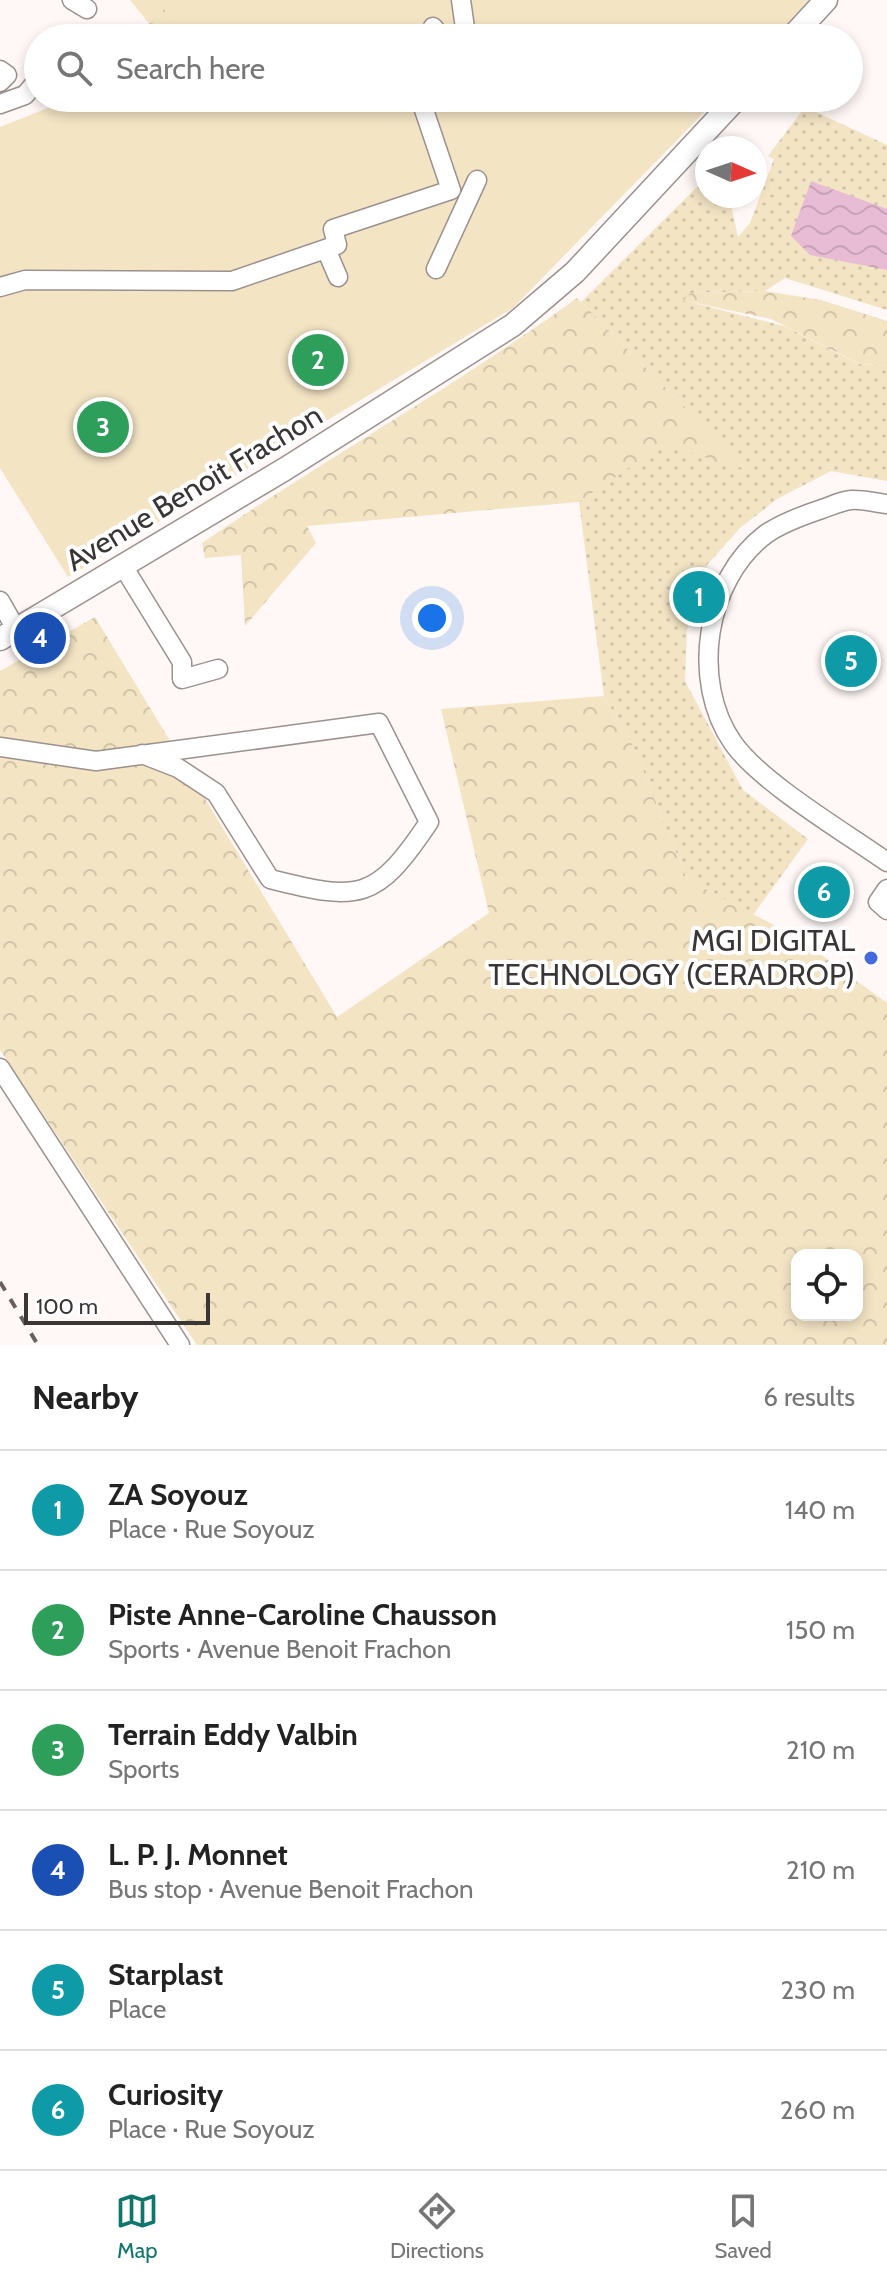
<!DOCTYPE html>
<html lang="en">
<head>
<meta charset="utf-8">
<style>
  :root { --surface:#fff; --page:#f2f2f2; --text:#222; --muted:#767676; --line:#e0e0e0; --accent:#0f766e }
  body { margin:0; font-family:Cabin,sans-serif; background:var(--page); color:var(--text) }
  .controls { position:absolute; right:24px; bottom:24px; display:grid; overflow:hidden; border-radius:16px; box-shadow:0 4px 12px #0003 }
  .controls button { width:72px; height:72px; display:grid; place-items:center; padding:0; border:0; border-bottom:2px solid var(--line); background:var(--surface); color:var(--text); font:40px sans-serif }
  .compass { position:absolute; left:695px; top:136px; width:72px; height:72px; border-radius:50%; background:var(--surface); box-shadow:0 4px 12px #0003; rotate:93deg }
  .scale { position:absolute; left:24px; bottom:20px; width:186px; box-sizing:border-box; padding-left:8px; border:4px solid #3a3635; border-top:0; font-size:22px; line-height:28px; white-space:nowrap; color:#3a3635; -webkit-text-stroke:6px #fff; paint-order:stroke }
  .you { position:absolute; left:432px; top:618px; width:28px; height:28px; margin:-20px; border:6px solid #fff; border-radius:50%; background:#1a73e8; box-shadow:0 0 0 12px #1a73e833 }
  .badge { display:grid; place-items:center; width:52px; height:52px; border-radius:50%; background:var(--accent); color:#fff; font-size:26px; font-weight:700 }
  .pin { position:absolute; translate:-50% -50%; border:4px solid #fff; box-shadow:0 2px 8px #0006 }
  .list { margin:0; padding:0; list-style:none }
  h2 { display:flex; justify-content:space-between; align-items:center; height:104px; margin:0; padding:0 32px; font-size:34px }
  h2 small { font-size:26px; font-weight:400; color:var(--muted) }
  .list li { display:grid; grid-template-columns:52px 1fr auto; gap:24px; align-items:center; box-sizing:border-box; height:120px; padding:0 32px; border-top:2px solid var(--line) }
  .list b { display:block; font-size:30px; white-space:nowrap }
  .list p { margin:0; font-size:26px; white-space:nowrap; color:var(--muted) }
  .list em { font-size:26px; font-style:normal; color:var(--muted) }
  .icon { flex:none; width:44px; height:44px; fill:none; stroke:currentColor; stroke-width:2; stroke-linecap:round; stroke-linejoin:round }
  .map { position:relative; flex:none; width:887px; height:1345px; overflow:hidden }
  .search { position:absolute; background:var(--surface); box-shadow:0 4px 12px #0003; left:24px; right:24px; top:24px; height:88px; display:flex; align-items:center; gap:20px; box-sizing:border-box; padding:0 28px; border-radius:44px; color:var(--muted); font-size:30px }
  .sheet { height:824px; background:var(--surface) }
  nav { display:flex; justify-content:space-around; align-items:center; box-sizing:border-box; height:112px; border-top:2px solid var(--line); background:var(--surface); font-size:22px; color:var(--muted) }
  nav a { display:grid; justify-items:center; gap:4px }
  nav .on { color:var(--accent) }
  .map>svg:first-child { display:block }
</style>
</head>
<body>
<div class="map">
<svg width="887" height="1345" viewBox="0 0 887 1345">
  <defs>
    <pattern id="grass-dots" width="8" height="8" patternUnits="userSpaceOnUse" patternTransform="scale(2)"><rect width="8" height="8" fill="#f3e4c4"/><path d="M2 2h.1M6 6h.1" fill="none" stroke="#d1c4a9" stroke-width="1.8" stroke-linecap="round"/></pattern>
    <pattern id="forest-crowns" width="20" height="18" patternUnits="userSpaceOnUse" patternTransform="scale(2)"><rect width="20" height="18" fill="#f3e4c4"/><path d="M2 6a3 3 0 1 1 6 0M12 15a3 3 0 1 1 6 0" fill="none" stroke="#d1c4a9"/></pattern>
    <pattern id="water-waves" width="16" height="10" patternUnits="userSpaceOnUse" patternTransform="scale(2)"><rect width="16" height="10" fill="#e8bcd5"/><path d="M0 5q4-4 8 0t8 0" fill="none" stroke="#c8a2b7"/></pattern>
  </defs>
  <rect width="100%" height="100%" fill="#fff8f6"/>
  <path fill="url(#grass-dots)" d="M805 107 887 145V310L785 278 765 291 692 293 682 300 784 326 859 364 887 366V481L831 471 777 499 740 528 707 565 687 630 685 681 743 790 808 839 753 915 687 879 633 746 604 696 579 502 662 444 745 468 581 302 707 177V196H729L738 237 750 223 774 159 768 156Z"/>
  <path fill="url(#forest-crowns)" fill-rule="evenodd" d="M130 0H197L210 38H143L156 32Z
    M765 291 821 300 887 321V366L860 364 771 319 681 300 691 293Z
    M577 298 746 469 662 445 579 502 307 526 316 543 245 626 241 555 205 558 202 543C325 459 456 386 577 298Z
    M95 617 337 1017 489 913 441 709 604 696 633 746 687 879 798 938 887 1003V1345H197L0 1050V671ZM797 1255H857V1315H797Z"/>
  <path fill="#f3e4c4" d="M159 0H809L774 38H181Z
    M73 98H718L513 308 68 577 0 468V127Z"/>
  <path fill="url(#water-waves)" d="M811 181 887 209V270L810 255 791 236Z"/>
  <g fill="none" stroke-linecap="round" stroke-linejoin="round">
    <defs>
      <path id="minor" d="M72 0 87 9
        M433 27 442 38
        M458 38 465 28 461 0
        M0 70 7 75 0 82
        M0 104 25 95 36 82
        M326 249 338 277
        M436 269 477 180
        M0 287 25 280 232 281 337 245 333 229 451 190 420 98
        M887 504C876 503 862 499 851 500 841 501 831 506 822 509 804 515 782 523 766 534 705 580 690 681 733 743 760 782 846 833 887 862
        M123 566 182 662V679L218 669
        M0 601 16 629
        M0 747 96 761 379 723 429 822C376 901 360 902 270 879L216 793 178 768 142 754
        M887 889 878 902 887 910
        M0 1068 180 1345"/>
      <path id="major" d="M791 38 826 0
        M0 639 285 469 513 325 575 272 737 98"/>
    </defs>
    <use href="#minor" stroke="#9b918e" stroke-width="21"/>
    <use href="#major" stroke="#9b918e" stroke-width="25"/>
    <use href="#minor" stroke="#fff" stroke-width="18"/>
    <use href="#major" stroke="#fff" stroke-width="22"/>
    <path stroke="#666160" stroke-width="4" stroke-dasharray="10 10" stroke-linecap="butt" d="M0 1282 38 1345"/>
  </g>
  <circle fill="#456add" stroke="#fff" stroke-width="3" cx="871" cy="958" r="8"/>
  <g text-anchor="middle" stroke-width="8" stroke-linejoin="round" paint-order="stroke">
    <g font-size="30" fill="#3a3635" stroke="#fff">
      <text transform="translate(194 488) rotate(-31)" y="10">Avenue Benoit Frachon</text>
    </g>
    <g font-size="30" fill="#3a3635" stroke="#fff" text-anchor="end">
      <text x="855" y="951">MGI DIGITAL<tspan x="855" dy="34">TECHNOLOGY (CERADROP)</tspan></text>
    </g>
  </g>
</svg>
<div class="controls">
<button><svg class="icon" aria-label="locate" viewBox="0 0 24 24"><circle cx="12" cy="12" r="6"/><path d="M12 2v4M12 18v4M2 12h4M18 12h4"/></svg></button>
</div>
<svg class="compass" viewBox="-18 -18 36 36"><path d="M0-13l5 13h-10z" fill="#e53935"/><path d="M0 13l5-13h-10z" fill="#767676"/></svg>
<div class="scale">100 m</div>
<div class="you"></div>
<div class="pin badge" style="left:699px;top:597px;background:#0f9aa8">1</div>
<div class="pin badge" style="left:318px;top:360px;background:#2e9e5b">2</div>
<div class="pin badge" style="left:103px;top:427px;background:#2e9e5b">3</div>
<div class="pin badge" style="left:40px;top:638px;background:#1a4fb4">4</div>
<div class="pin badge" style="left:851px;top:661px;background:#0f9aa8">5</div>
<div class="pin badge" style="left:824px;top:892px;background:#0f9aa8">6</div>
<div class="search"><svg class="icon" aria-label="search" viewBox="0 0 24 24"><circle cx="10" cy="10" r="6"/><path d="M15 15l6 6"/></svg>Search here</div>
</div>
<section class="sheet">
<h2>Nearby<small>6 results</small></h2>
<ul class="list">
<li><span class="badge" style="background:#0f9aa8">1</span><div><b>ZA Soyouz</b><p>Place · Rue Soyouz</p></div><em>140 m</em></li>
<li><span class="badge" style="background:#2e9e5b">2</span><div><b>Piste Anne-Caroline Chausson</b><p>Sports · Avenue Benoit Frachon</p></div><em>150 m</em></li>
<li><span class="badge" style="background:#2e9e5b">3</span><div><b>Terrain Eddy Valbin</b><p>Sports</p></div><em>210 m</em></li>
<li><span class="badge" style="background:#1a4fb4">4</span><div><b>L. P. J. Monnet</b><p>Bus stop · Avenue Benoit Frachon</p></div><em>210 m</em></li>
<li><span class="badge" style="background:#0f9aa8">5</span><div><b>Starplast</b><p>Place</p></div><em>230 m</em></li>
<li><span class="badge" style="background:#0f9aa8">6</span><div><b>Curiosity</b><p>Place · Rue Soyouz</p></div><em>260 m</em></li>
</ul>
</section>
<nav>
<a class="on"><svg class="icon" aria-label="map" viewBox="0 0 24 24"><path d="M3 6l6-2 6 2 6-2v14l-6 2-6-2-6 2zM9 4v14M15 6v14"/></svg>Map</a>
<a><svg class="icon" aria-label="directions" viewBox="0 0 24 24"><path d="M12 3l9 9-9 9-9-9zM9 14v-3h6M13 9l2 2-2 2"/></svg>Directions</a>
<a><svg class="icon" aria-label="saved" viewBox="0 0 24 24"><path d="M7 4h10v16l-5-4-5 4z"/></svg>Saved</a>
</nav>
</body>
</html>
